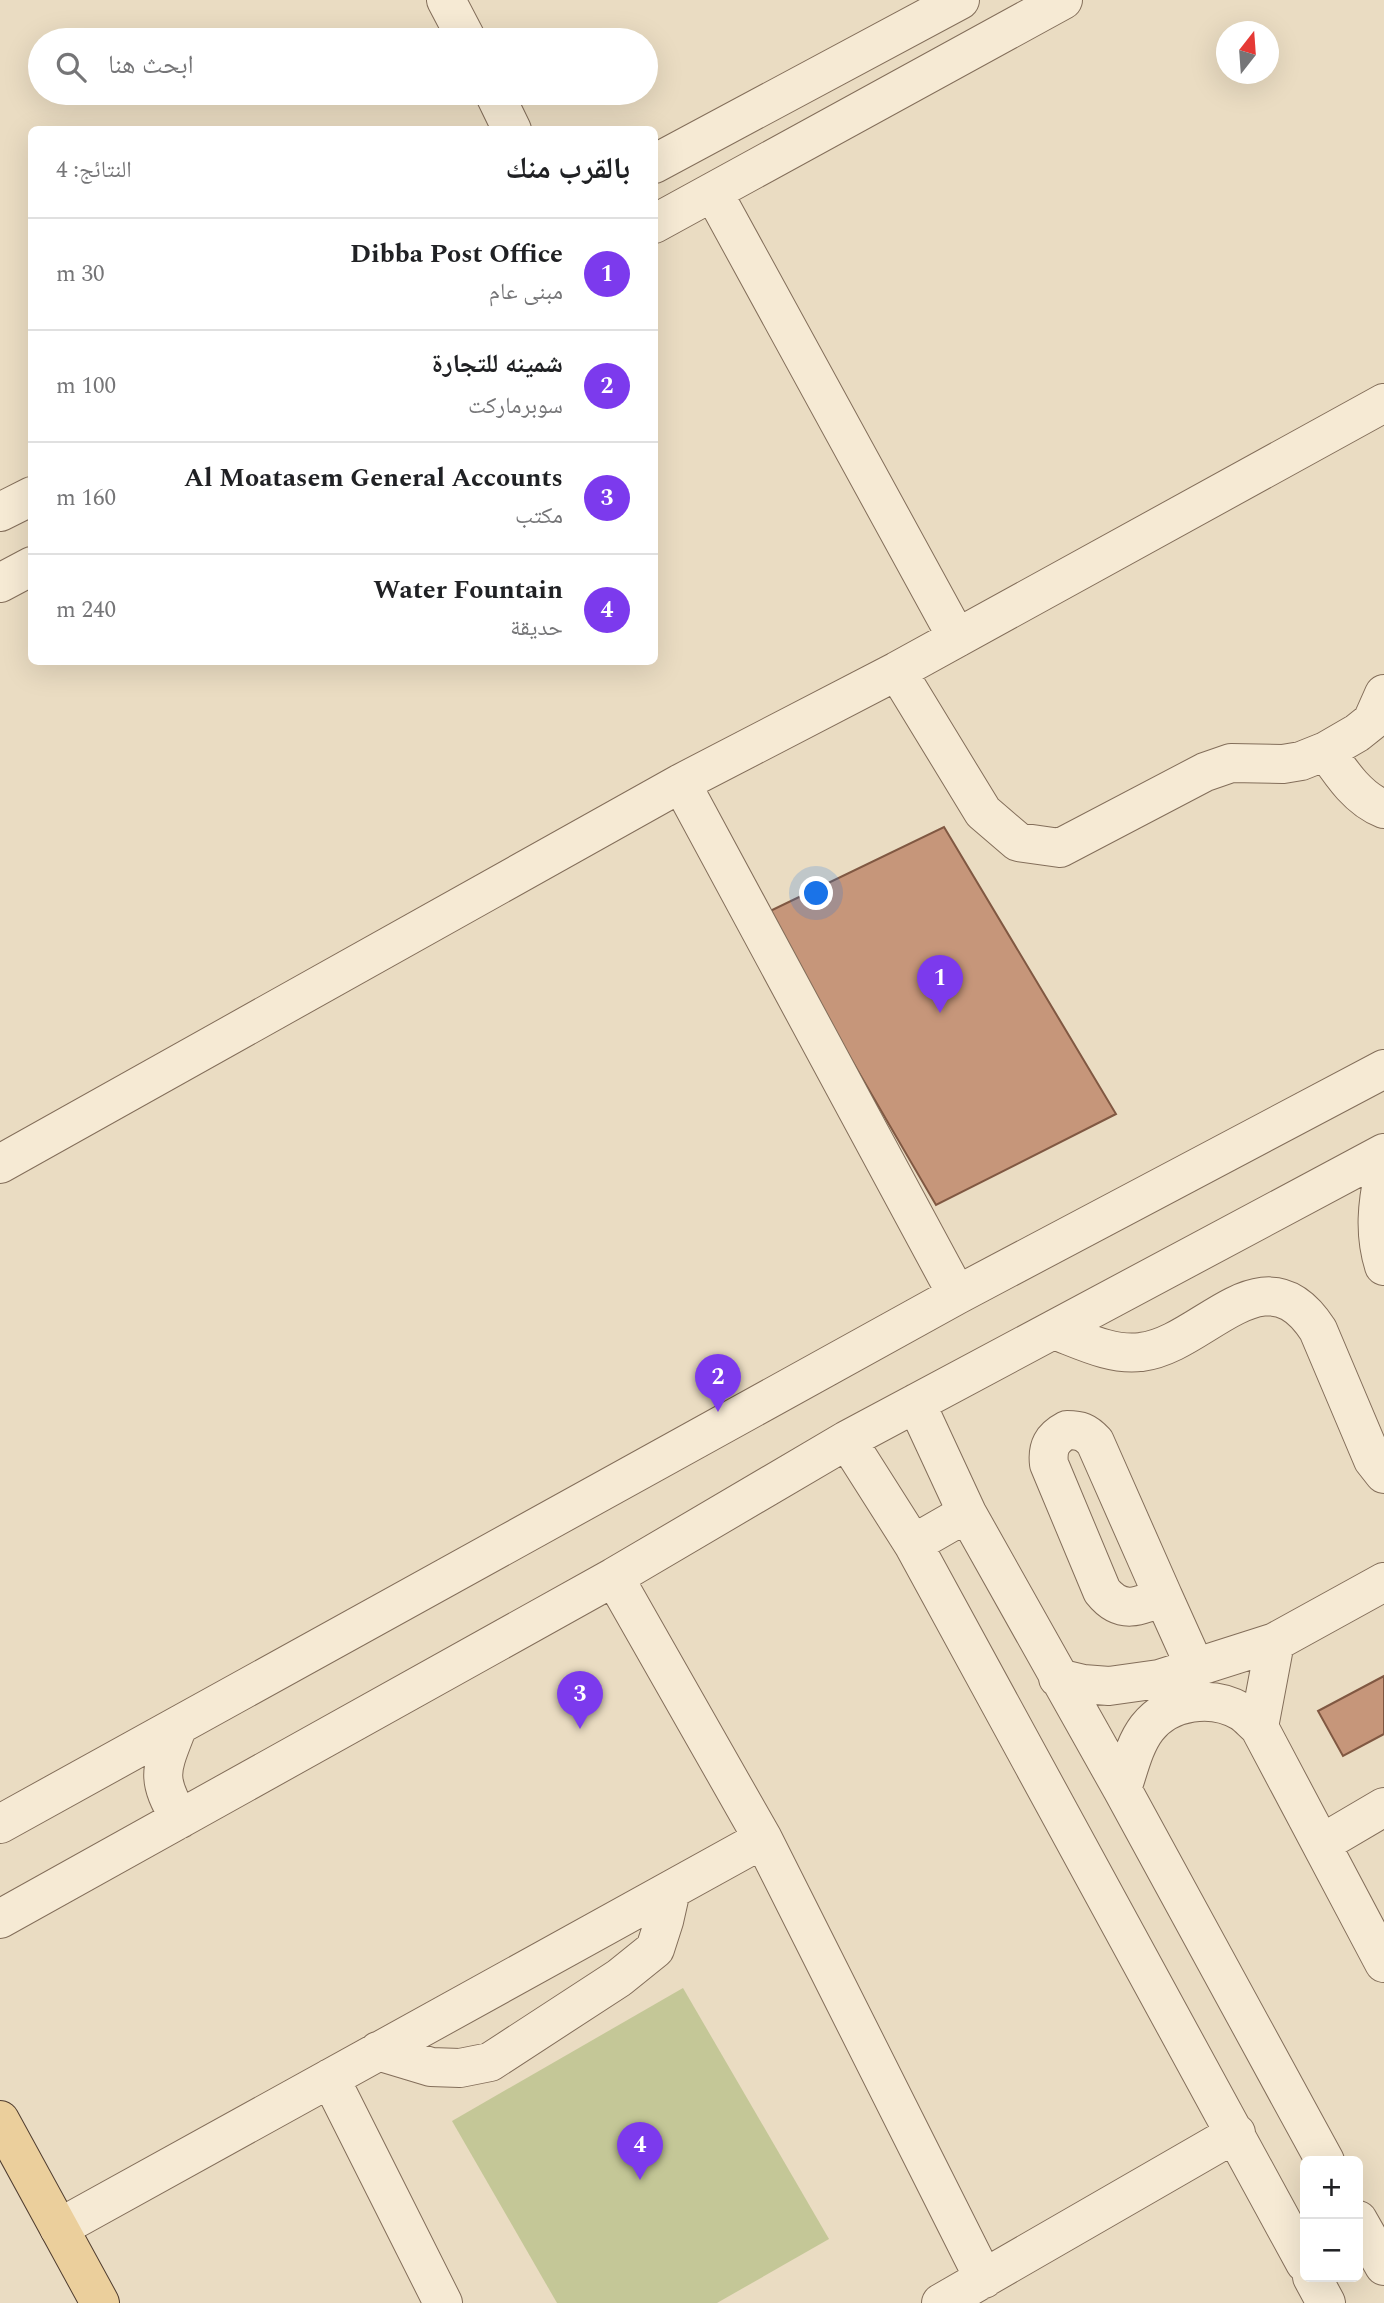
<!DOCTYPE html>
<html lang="ar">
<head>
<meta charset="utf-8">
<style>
  :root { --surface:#fff; --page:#f6f6f6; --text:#202124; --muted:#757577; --line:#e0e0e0; --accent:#7c3aed }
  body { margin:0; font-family:Spectral,"Noto Naskh Arabic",serif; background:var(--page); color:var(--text); direction:rtl }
  .controls { position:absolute; right:21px; bottom:21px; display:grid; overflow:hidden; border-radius:10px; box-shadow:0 7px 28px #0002 }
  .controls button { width:63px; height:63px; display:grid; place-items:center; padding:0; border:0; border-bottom:2px solid var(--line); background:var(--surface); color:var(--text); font:35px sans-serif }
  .compass { position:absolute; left:1216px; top:21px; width:63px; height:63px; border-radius:50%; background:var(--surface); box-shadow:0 7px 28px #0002; rotate:17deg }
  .you { position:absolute; left:817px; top:894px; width:24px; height:24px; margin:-18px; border:5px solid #fff; border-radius:50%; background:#1a73e8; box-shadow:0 0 0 10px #1a73e833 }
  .badge { display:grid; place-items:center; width:46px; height:46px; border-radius:50%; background:var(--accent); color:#fff; font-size:23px; font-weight:700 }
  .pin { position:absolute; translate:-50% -58px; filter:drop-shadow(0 2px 4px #0008) }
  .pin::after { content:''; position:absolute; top:37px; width:24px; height:21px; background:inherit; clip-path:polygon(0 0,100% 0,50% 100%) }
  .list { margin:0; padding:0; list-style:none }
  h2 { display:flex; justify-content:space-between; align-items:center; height:91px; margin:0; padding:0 28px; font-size:30px }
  h2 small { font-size:23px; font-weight:400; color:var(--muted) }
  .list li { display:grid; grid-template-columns:46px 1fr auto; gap:21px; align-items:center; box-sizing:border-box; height:112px; padding:0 28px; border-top:2px solid var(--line) }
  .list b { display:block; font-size:26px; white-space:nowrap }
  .list p { margin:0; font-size:23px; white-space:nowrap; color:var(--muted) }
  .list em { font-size:23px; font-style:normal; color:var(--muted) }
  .icon { flex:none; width:38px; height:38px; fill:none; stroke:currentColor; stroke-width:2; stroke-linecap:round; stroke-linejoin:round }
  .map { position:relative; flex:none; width:1384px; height:2303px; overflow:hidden; direction:ltr }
  .search { position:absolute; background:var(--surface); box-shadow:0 7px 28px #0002; left:28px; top:28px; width:630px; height:77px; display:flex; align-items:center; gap:18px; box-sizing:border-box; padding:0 24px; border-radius:38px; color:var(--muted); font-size:26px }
  .panel { position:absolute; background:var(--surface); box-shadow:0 7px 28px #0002; left:28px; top:126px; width:630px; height:539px; border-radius:10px; direction:rtl }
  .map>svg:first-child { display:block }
</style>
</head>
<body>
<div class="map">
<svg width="1384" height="2303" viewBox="0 0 1384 2303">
  <rect width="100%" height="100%" fill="#eadcc2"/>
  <path fill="#c4c797" d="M683 1988 829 2239 717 2303H557L452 2121Z"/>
  <path fill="#c6967a" stroke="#805842" stroke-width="2" d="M944 827 1116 1114 936 1205 766 913Z
    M1384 1676V1734L1343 1756 1318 1711Z"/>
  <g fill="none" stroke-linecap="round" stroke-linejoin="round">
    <defs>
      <path id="minor" d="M446 0 467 40
        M494 93 512 130
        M654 164 960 0
        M713 192 957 638
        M654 224 1063 0
        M0 512 32 496
        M0 583 32 566
        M897 671 983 812 1018 842 1060 848 1205 772 1231 763 1283 764 1301 761 1326 751 1357 733 1372 721 1384 694
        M1326 751C1341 773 1358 799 1384 809
        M681 783 957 1295
        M0 1164 681 783 897 671 1384 403
        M1384 1172C1377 1204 1374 1234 1384 1266
        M1054 1330C1081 1340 1112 1356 1141 1352 1204 1345 1264 1246 1318 1330L1373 1460 1384 1474
        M916 1403 967 1513 1122 1789 1325 2161
        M1067 1430C1080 1430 1086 1432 1095 1442L1163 1596C1139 1607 1121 1615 1102 1591L1049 1464C1047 1447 1052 1438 1067 1430Z
        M847 1440 913 1544 1305 2263
        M913 1544 967 1513
        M614 1577 763 1839 984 2279
        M1163 1596 1195 1667
        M1058 1678 1083 1684 1109 1686 1159 1679 1275 1642 1384 1582
        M178 1726C161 1770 155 1777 180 1819
        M1259 1727 1275 1642
        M1122 1789C1129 1769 1134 1745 1147 1728 1169 1700 1212 1694 1242 1712 1248 1716 1253 1722 1259 1727L1384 1963
        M0 1824 957 1295 1384 1069
        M1321 1844 1384 1807
        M0 1919 614 1577 847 1440 1384 1153
        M378 2051 431 2067 460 2068 490 2062 619 1978 655 1949 664 1921 671 1890
        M330 2078 443 2303
        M1358 2220 1384 2266
        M59 2228 763 1839
        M1312 2277 1326 2303
        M941 2303 1236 2133"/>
      <path id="major" d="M0 2120 100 2303"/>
    </defs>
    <use href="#minor" stroke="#836e5a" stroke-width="40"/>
    <use href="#major" stroke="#503d2f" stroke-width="40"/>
    <use href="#minor" stroke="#f6ead4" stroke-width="38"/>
    <use href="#major" stroke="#ebcf9c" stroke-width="38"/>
  </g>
</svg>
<div class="controls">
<button>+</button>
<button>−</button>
</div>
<svg class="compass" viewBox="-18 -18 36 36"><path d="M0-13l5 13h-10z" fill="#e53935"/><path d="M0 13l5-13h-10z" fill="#757577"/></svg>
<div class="you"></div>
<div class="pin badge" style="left:940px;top:1013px">1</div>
<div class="pin badge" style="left:718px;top:1412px">2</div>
<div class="pin badge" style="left:580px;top:1729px">3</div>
<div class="pin badge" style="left:640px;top:2180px">4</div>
<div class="search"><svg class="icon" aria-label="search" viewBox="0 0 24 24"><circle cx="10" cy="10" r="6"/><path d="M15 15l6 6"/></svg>ابحث هنا</div>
<section class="panel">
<h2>بالقرب منك<small>النتائج: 4</small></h2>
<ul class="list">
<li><span class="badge">1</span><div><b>Dibba Post Office</b><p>مبنى عام</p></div><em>30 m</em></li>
<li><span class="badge">2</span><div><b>شمينه للتجارة</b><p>سوبرماركت</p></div><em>100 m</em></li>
<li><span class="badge">3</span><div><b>Al Moatasem General Accounts</b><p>مكتب</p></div><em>160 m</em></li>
<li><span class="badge">4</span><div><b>Water Fountain</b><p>حديقة</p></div><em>240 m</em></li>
</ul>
</section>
</div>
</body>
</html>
